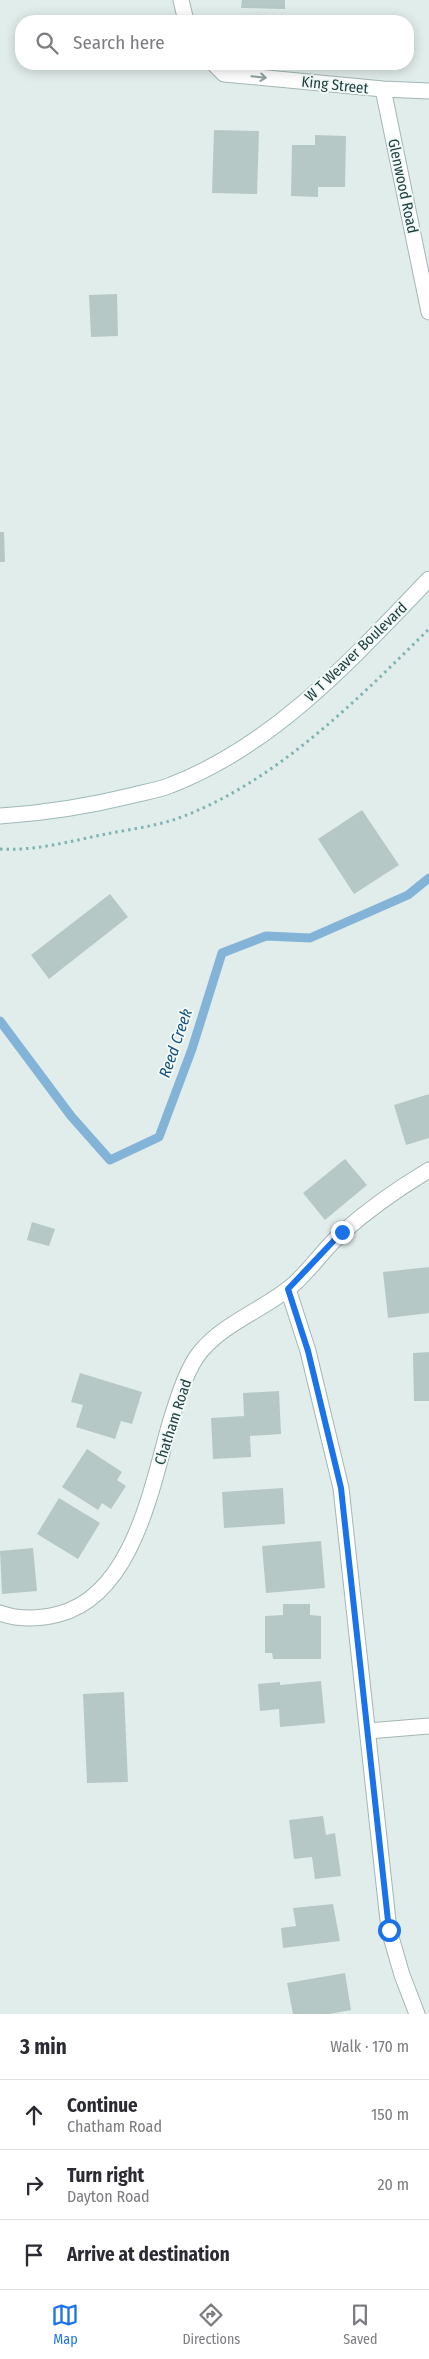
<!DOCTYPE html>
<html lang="en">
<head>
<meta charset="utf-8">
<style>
  :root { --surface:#fff; --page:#f2f2f3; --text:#2b2b33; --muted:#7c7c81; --line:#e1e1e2; --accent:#1a73e8 }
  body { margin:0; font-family:"Fira Sans Condensed",sans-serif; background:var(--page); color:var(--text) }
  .stop { position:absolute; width:15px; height:15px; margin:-11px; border:4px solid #1a73e8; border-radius:50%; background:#fff }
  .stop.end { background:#1a73e8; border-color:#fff; box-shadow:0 1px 5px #0008 }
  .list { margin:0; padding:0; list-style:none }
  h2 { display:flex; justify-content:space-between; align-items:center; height:65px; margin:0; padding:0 20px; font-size:21px }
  h2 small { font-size:16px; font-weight:400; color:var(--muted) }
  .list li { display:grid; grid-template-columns:32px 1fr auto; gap:15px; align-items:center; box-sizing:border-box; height:70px; padding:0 20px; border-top:1px solid var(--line) }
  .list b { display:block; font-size:19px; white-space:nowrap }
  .list p { margin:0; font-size:16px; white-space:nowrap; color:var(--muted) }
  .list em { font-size:16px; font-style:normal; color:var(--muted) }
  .icon { flex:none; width:28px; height:28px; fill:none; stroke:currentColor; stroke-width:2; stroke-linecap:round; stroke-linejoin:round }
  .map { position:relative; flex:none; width:429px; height:2014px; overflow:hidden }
  .search { position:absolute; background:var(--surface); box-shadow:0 2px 12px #0003; left:15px; right:15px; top:15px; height:55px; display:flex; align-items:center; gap:12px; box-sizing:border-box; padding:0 18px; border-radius:20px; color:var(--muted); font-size:19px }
  .sheet { height:275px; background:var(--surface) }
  nav { display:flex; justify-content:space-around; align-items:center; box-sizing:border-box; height:70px; border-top:1px solid var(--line); background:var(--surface); font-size:14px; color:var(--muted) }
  nav a { display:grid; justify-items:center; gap:2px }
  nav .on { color:var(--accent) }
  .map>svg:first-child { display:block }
</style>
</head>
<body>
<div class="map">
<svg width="429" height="2014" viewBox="0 0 429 2014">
  <rect width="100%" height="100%" fill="#e1edeb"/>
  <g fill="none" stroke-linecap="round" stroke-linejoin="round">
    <path stroke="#83b4d8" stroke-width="9" d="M0 1021 71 1116 110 1160 159 1137 192 1049 222 953 266 936 310 938 408 895 429 878"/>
  </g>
  <path fill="#b6c8c5" d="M242 0H285V9L241 8Z
    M214 130 259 131 257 194 212 193Z
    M315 135 346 136 345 187H318V197L291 196 292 145H315Z
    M117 294 118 336 91 337 89 295Z
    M0 532H4L5 562H0Z
    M362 810 399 865 354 894 318 839Z
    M110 894 128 917 49 979 31 955Z
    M429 1094V1138L406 1145 394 1105Z
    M345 1159 367 1185 325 1220 303 1193Z
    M32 1222 55 1229 49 1246 27 1240Z
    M429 1267V1313L388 1318 383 1272Z
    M429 1352V1401H414L413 1353Z
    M80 1373 142 1392 132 1424 121 1421 115 1439 76 1427 83 1405 71 1402Z
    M279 1391 281 1434 250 1436 251 1457 213 1459 211 1418 244 1416 243 1393Z
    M87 1449 122 1472 117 1480 126 1486 111 1509 102 1503 98 1510 62 1487Z
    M283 1488 285 1524 224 1528 222 1492Z
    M59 1498 100 1523 78 1559 37 1534Z
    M321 1541 325 1588 266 1593 262 1546Z
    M33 1548 37 1591 2 1594 0 1551Z
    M283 1604H310V1615L321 1616V1659H273L272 1653H265V1616L283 1615Z
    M321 1681 325 1723 280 1727 279 1709 260 1711 258 1684 280 1682V1685Z
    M124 1692 128 1782 87 1783 83 1694Z
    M323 1816 326 1835 335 1833 341 1876 315 1879 312 1857 294 1859 289 1820Z
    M333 1904 340 1941 283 1948 281 1928 296 1926 293 1908Z
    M345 1973 351 2010 330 2014H293L287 1983Z"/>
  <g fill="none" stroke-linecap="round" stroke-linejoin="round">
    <defs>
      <path id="street" d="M181 0 186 21
        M214 64 224 74 383 89 429 91
        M383 89 429 312
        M288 1289 308 1351 341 1488 389 1930 402 1975 417 2014
        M0 1613C19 1620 40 1619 59 1614 133 1595 152 1486 170 1423 177 1401 186 1369 201 1351 225 1323 260 1311 288 1289 308 1274 323 1249 343 1232 369 1209 399 1188 429 1170
        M368 1731 429 1726"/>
      <path id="secondary" d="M0 816C46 813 90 806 134 795 146 792 159 790 171 785 275 745 354 657 429 579"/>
    </defs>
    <use href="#street" stroke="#a3b6b4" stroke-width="17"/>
    <use href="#secondary" stroke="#9ebab8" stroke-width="17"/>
    <path stroke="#7eb4b2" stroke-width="3" stroke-dasharray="2.5 4" stroke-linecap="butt" d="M0 849C34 851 68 842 101 835 125 830 152 827 176 819 274 784 356 701 429 629"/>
    <use href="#street" stroke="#fff" stroke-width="15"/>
    <use href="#secondary" stroke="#fff" stroke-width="15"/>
  </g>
  <defs><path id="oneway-shaft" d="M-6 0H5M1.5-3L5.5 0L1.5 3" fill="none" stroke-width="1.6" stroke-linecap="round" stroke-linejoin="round" transform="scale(1.25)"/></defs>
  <use stroke="#8fa0a0" href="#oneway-shaft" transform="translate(259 77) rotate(6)"/>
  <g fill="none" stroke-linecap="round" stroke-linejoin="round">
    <path stroke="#1a73e8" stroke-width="6" d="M342 1232 288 1289 308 1351 341 1488 389 1930"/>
  </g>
  <g text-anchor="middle" stroke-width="4" stroke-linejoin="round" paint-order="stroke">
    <g font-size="15" fill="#1f4040" stroke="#f2f9f7">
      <text transform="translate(335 85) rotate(6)" y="5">King Street</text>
      <text transform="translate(403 186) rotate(78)" y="5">Glenwood Road</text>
      <text transform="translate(356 652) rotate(-44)" y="5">W T Weaver Boulevard</text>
      <text transform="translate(173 1422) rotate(-72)" y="5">Chatham Road</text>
    </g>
    <g font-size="16" font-style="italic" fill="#125282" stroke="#f2f9f7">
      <text transform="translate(175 1043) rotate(-71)" y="6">Reed Creek</text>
    </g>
  </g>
</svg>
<div class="stop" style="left:389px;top:1930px"></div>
<div class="stop end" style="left:342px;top:1232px"></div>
<div class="search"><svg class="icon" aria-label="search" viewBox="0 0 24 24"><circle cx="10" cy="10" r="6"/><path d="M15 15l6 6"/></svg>Search here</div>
</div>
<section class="sheet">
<h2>3 min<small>Walk · 170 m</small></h2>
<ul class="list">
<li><svg class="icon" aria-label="ahead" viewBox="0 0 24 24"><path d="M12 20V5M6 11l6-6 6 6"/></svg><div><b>Continue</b><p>Chatham Road</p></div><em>150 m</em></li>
<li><svg class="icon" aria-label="right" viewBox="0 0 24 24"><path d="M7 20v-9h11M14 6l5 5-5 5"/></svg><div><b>Turn right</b><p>Dayton Road</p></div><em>20 m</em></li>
<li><svg class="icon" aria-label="arrive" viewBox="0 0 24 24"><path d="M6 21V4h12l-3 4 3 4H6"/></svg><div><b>Arrive at destination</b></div></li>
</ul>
</section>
<nav>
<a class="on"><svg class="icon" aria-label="map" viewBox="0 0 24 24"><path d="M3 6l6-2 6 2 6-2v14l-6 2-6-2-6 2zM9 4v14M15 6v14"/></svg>Map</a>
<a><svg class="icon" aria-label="directions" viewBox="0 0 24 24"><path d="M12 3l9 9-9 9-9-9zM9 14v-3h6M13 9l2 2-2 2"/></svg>Directions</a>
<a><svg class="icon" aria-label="saved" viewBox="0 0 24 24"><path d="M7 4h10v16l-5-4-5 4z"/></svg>Saved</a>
</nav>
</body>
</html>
